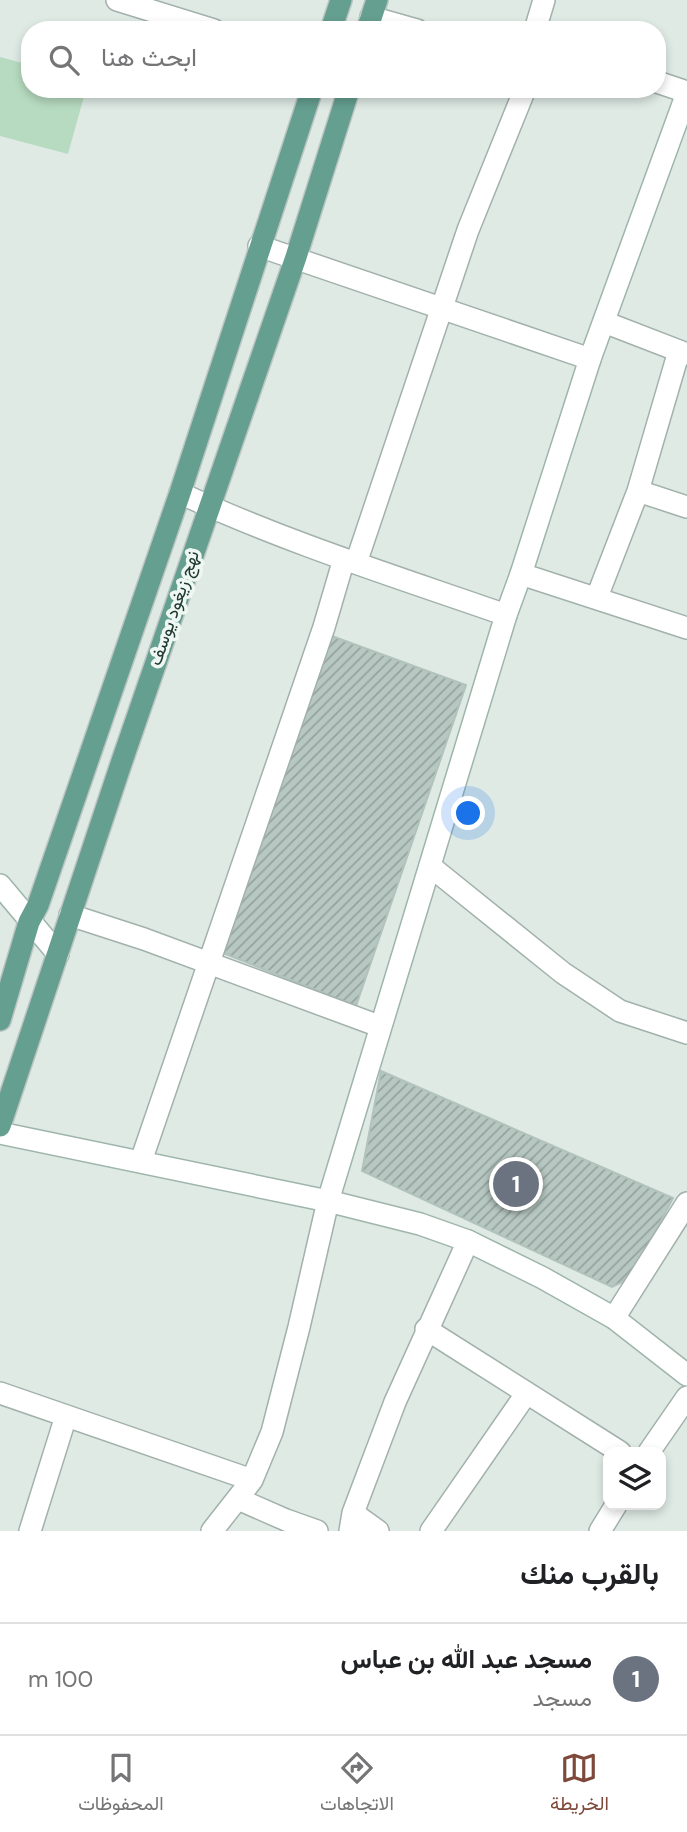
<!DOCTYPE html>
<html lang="ar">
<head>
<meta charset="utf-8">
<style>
  :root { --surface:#fff; --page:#f6f6f6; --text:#202124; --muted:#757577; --line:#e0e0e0; --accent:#7e493b }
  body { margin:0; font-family:"DM Sans",Vazirmatn,sans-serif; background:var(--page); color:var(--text); direction:rtl }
  .controls { position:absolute; right:21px; bottom:21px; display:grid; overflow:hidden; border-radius:14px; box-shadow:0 4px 10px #0003 }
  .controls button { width:63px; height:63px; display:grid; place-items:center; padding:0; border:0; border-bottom:2px solid var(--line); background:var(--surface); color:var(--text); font:35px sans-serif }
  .you { position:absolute; left:469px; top:814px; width:24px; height:24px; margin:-18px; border:5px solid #fff; border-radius:50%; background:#1a73e8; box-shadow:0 0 0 10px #1a73e833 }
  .badge { display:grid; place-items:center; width:46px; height:46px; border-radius:50%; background:var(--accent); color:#fff; font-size:23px; font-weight:700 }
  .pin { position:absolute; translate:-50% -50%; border:4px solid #fff; box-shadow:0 2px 7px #0006 }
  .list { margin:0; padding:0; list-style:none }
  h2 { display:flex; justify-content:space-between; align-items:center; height:91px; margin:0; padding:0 28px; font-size:30px }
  h2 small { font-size:23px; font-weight:400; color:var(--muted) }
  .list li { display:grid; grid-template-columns:46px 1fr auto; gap:21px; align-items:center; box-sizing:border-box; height:112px; padding:0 28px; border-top:2px solid var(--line) }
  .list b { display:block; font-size:26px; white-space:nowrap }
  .list p { margin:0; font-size:23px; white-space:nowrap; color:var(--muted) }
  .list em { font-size:23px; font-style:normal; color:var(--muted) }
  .icon { flex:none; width:38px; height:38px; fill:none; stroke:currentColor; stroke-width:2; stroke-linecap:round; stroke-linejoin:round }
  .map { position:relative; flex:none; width:687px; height:1531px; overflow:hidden; direction:ltr }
  .search { position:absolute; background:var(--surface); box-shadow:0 4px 10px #0003; left:21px; right:21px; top:21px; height:77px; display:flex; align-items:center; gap:18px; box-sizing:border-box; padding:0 24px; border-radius:28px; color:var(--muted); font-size:26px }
  .sheet { height:203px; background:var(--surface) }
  nav { display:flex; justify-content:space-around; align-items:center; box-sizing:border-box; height:98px; border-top:2px solid var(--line); background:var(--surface); font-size:19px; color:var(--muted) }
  nav a { display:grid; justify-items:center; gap:4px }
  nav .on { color:var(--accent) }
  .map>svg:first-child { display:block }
</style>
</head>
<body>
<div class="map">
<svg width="687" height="1531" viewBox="0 0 687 1531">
  <defs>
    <pattern id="building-hatch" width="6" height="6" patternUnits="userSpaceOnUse" patternTransform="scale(1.75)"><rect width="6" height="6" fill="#b7c7c1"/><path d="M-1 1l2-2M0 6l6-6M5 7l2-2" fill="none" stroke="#94a39d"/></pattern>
  </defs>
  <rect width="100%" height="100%" fill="#dfeae5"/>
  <path fill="#b7dbc0" d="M0 57 30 65V89H86L68 154 0 136Z"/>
  <path fill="url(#building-hatch)" stroke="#b1c3bc" stroke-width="2" d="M329 635 466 685 356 1006 223 953Z
    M381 1071 673 1198 631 1278 612 1287 362 1171Z"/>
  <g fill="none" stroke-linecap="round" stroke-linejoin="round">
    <defs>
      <path id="street" d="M117 0 214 30
        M371 17 417 30
        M535 30 544 0
        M657 82 687 92
        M259 246 590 359
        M604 322 687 354
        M638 491 687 507
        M180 493C285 542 397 577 506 615
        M356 563 468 230 525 89
        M521 574 687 628
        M597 597 638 491 679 351
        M430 866 563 973 620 1011 687 1033
        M70 915 144 939 379 1026
        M141 1161 324 627 344 559
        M614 1318 687 1203
        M426 1329 620 1452
        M0 1393 252 1480
        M649 1452 687 1397
        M238 1499 286 1520 317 1531
        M353 1513 395 1402 468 1241
        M30 1531 66 1416
        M212 1531 252 1480 272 1432 299 1327 328 1201
        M350 1531 353 1513 378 1531
        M431 1531 526 1394
        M600 1531 616 1505"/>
      <path id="secondary" d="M0 885 58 954
        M0 1133 328 1201 506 615 521 574 590 359 687 93
        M328 1201 420 1224 468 1241 543 1278 614 1318 687 1375"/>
      <path id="primary" d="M331 30 341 0
        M367 30 377 0
        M0 1020 29 922 38 905 180 493 312 89
        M0 1126 122 761 296 257 349 89"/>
    </defs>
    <use href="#street" stroke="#a2b1ac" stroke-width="24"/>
    <use href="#secondary" stroke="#9eb5ac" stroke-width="24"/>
    <use href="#primary" stroke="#bcc4c2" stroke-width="24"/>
    <use href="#street" stroke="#fff" stroke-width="21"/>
    <use href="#secondary" stroke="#fff" stroke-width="21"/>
    <use href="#primary" stroke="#649f8f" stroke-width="21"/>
  </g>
  <g text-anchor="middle" stroke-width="7" stroke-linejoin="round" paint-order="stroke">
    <g font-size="18" fill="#203932" stroke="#eff7f3">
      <text transform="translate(174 608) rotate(-71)" y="6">نهج زيغود يوسف</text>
    </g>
  </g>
</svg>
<div class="controls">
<button><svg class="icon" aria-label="layers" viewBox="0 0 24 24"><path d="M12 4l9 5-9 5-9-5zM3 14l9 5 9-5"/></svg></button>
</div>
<div class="you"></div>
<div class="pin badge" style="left:516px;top:1184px;background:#6b7280">1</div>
<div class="search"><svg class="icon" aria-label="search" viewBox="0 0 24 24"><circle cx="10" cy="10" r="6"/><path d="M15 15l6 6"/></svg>ابحث هنا</div>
</div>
<section class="sheet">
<h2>بالقرب منك<small></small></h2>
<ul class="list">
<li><span class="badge" style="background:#6b7280">1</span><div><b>مسجد عبد الله بن عباس</b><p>مسجد</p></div><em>100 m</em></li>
</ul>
</section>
<nav>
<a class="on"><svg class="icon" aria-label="map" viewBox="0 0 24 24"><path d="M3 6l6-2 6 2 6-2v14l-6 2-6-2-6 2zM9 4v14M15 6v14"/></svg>الخريطة</a>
<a><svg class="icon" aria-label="directions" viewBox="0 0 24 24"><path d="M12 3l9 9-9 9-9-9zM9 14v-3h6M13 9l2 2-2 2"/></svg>الاتجاهات</a>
<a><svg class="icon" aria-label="saved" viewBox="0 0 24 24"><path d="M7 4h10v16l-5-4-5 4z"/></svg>المحفوظات</a>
</nav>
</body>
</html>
